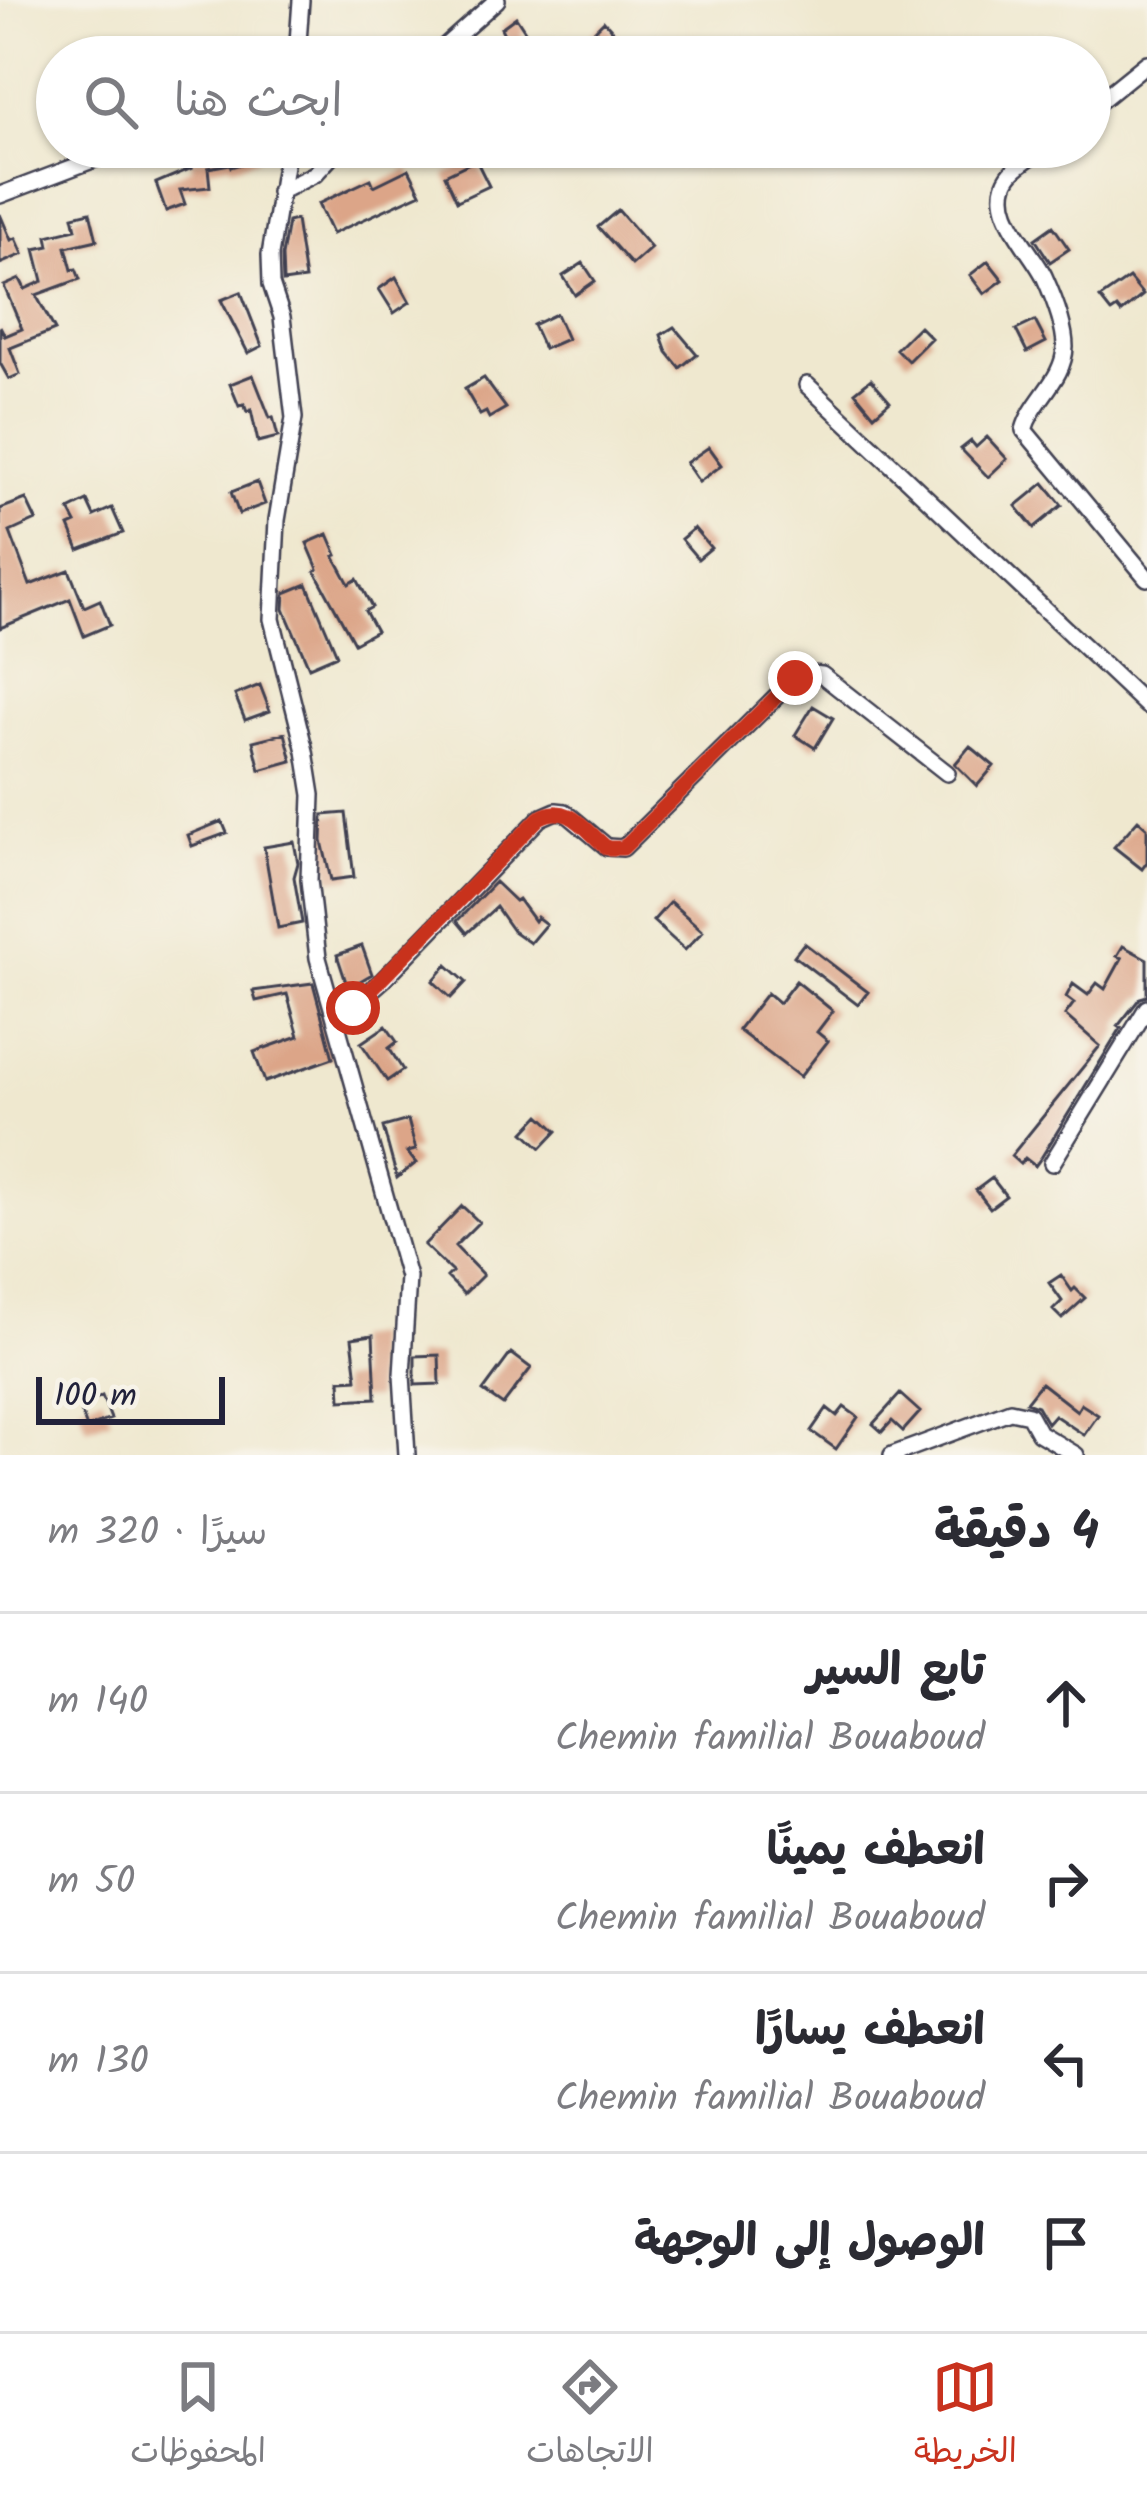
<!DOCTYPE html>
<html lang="ar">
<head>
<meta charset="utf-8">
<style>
  :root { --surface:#fff; --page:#f7f7f7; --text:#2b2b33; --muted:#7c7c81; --line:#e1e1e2; --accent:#c8321e }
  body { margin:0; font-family:Kalam,"Playpen Sans Arabic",sans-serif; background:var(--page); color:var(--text); direction:rtl }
  .scale { position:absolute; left:36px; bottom:30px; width:189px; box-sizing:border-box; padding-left:12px; border:6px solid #22223b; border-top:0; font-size:33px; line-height:42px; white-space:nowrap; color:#22223b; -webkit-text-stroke:9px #f7f3e8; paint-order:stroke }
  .stop { position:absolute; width:36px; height:36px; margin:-27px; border:9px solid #c8321e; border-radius:50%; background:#fff }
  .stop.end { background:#c8321e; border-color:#fff; box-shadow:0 3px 12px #0008 }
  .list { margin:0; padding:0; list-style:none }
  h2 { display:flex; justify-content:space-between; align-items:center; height:156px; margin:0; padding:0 48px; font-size:51px }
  h2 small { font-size:39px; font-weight:400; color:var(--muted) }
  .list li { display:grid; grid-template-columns:78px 1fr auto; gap:36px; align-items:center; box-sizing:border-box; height:180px; padding:0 48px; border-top:3px solid var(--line) }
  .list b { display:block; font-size:45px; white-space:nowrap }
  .list p { margin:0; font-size:39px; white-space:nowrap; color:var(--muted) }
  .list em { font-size:39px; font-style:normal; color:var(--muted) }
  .icon { flex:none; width:66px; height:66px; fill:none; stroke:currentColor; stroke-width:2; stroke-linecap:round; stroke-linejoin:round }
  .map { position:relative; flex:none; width:1147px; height:1455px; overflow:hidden; direction:ltr }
  .search { position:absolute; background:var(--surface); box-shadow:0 3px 9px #0004; left:36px; right:36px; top:36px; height:132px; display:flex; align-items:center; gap:30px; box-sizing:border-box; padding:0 42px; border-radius:66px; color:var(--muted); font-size:45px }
  .sheet { height:876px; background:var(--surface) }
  nav { display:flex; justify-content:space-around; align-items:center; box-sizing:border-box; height:168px; border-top:3px solid var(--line); background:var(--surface); font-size:33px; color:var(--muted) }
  nav a { display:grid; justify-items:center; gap:6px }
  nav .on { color:var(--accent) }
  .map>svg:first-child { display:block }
</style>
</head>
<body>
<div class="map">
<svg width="1147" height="1455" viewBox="0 0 1147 1455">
  <rect width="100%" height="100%" fill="#f7f3e8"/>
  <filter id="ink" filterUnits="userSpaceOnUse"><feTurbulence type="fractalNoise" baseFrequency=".00833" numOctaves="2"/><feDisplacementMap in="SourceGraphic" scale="24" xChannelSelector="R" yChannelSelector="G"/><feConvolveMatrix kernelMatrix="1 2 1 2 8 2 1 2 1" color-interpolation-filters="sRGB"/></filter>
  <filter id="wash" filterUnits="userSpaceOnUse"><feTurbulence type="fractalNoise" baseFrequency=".004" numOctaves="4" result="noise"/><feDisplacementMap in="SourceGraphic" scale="48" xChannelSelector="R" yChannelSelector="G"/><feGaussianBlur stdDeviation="2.7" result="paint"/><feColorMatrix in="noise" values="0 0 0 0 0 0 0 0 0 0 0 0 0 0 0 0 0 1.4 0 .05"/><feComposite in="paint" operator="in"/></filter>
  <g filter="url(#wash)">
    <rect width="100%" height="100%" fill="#efe8cf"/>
    <g id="blocks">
      <path fill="#dca588" d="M516 17 525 31 521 34 526 42 512 51 501 28Z
        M604 21 619 38 604 52 589 36Z
        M225 147H254L258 159 231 167 230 164 208 168 210 187 180 190 185 204 166 211 156 183 192 168 191 160 227 154Z
        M476 160 489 186 457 201 445 175Z
        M409 169 421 193 332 234 318 204 371 179 374 186Z
        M618 210 651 248 632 265 598 227Z
        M90 212 97 240 66 247 72 270 76 269 80 279 36 295 55 330 10 348 20 374 9 379 0 363V326L5 336 22 329 4 286 20 279 25 289 43 281 35 249 49 246 47 236 76 229 73 216Z
        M0 214 11 240 16 238 23 254 0 264Z
        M296 220 305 279 283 282 282 256 288 222Z
        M1053 226 1069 249 1050 262 1035 239Z
        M988 261 1003 280 984 294 970 275Z
        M583 263 595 281 575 295 563 276Z
        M396 277 410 302 394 313 379 289Z
        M1129 278 1143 295 1121 313 1117 308 1111 312 1100 298Z
        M241 292 262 346 248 353 221 300Z
        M556 314 567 339 544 349 533 325Z
        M1035 321 1046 342 1027 352 1016 330Z
        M919 326 931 338 908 361 896 349Z
        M674 327 697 354 680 368 667 352 661 335Z
        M253 375 270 418 273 417 278 437 258 442 251 410 247 412 244 404 239 406 230 384Z
        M484 378 506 408 489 418 486 412 480 415 465 389Z
        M871 379 890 401 874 415 855 392Z
        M987 437 1007 459 988 477 961 449 971 441 976 447Z
        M709 447 722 465 699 482 686 463Z
        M257 482 265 504 239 514 231 492Z
        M1044 483 1062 505 1034 528 1016 506Z
        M26 499 36 520 10 532 30 585 69 570 84 607 100 600 110 625 84 636 70 599 0 628V509Z
        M87 501 94 516 112 508 123 533 79 550 69 526 76 523 69 510Z
        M694 528 711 548 698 559 681 539Z
        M328 534 337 555 334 556 349 584 357 579 372 607 365 611 376 631 354 643 315 571 318 569 307 543Z
        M307 584 337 655 309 667 284 609 285 593Z
        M260 685 270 711 245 720 235 695Z
        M813 706 833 718 815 748 795 735Z
        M285 733 292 761 260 770 253 741Z
        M970 746 994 766 977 786 955 764Z
        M346 813 354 877 331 880 322 841 323 815Z
        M1138 820 1147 828V862L1142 869 1114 847Z
        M222 821 227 833 192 846 188 835Z
        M294 842 298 863 294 877 302 923 278 928 264 847Z
        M495 882 515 901 518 899 534 921 537 917 546 924 530 943 513 931 496 907 467 933 457 921Z
        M670 902 703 931 685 950 653 921Z
        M804 943 868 992 858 1005 794 956Z
        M362 946 372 974 348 988 337 955Z
        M1123 946 1147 959V996L1140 998 1118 1026 1121 1028 1041 1158 1035 1166 1025 1158 1020 1164 1011 1156 1100 1046 1065 1015 1074 1003 1066 997 1073 984 1088 995 1097 983 1105 989 1122 958 1117 956Z
        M447 965 466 982 451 998 433 981Z
        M796 981 833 1011 817 1032 828 1041 800 1077 738 1030 767 993 779 1003Z
        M313 983 333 1058 265 1082 254 1052 299 1036 287 994 256 1001 253 991Z
        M386 1026 397 1042 389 1048 403 1070 387 1081 361 1043Z
        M540 1115 557 1131 541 1148 524 1132Z
        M408 1120 416 1150 407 1152 416 1163 397 1178 383 1127Z
        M992 1178 1006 1196 990 1208 976 1190Z
        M462 1206 479 1222 455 1246 483 1275 464 1294 447 1277 452 1272 424 1245Z
        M1061 1275 1072 1291 1075 1288 1085 1298 1062 1319 1053 1310 1062 1301 1049 1283Z
        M373 1335 376 1398 341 1400 340 1380 357 1379 352 1338Z
        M511 1353 531 1368 503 1405 483 1391Z
        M439 1355 440 1384 415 1385V1356Z
        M1041 1383 1077 1411 1081 1404 1098 1415 1084 1435 1054 1415 1047 1423 1037 1406 1026 1402Z
        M900 1394 920 1412 903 1431 892 1421 882 1432 873 1424Z
        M102 1396 111 1419 87 1428 79 1406Z
        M844 1407 858 1417 836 1449 811 1431 827 1408 837 1416Z"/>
    </g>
  </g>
  <g filter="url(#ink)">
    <use href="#blocks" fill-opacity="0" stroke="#414051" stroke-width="3"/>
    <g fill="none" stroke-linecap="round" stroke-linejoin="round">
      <defs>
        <path id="minor" d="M297 57 301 0
          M433 57 497 0
          M1090 109 1147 63
          M288 147 270 255 271 284 282 317 294 418 277 520 272 619 305 751 312 795 309 880 318 958 408 1277 402 1375 407 1455
          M1046 147C1034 155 1017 164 1009 176 987 208 1030 248 1044 276 1053 296 1065 325 1065 347 1064 380 1032 400 1024 430L1147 578
          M279 192 315 174 340 147
          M0 195 127 147
          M807 385 1147 706
          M337 1020 383 980 540 818 556 811 565 812 607 847 623 848 800 673 822 675 947 773
          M1052 1163 1147 1008
          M892 1455 1010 1411 1029 1415 1039 1433 1076 1455"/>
      </defs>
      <use href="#minor" stroke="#414051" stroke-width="20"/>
      <use href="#minor" stroke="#fff" stroke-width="15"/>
    </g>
  </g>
  <g fill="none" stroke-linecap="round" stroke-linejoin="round" filter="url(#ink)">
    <path stroke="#c8321e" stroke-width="15" d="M353 1008 539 818C569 801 585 830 607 848H623L795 678"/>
  </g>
</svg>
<div class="scale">100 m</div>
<div class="stop" style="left:353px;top:1008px"></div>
<div class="stop end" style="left:795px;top:678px"></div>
<div class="search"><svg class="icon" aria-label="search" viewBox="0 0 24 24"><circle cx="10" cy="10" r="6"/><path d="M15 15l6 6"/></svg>ابحث هنا</div>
</div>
<section class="sheet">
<h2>4 دقيقة<small>سيرًا · 320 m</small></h2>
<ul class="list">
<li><svg class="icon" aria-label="ahead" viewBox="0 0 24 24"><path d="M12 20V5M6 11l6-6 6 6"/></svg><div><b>تابع السير</b><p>Chemin familial Bouaboud</p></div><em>140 m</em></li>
<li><svg class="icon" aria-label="right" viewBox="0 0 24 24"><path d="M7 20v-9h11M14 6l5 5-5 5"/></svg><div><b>انعطف يمينًا</b><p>Chemin familial Bouaboud</p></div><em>50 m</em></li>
<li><svg class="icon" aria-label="left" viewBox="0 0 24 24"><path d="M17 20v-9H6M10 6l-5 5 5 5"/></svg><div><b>انعطف يسارًا</b><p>Chemin familial Bouaboud</p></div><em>130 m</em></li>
<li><svg class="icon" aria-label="arrive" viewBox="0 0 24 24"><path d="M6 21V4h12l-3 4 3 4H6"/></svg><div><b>الوصول إلى الوجهة</b></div></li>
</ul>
</section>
<nav>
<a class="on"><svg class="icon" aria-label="map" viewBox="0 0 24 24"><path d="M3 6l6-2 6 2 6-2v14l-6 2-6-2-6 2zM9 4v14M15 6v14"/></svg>الخريطة</a>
<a><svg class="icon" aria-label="directions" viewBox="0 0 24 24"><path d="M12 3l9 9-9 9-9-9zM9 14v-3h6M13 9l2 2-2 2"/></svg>الاتجاهات</a>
<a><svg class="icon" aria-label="saved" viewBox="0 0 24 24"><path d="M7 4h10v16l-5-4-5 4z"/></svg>المحفوظات</a>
</nav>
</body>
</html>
